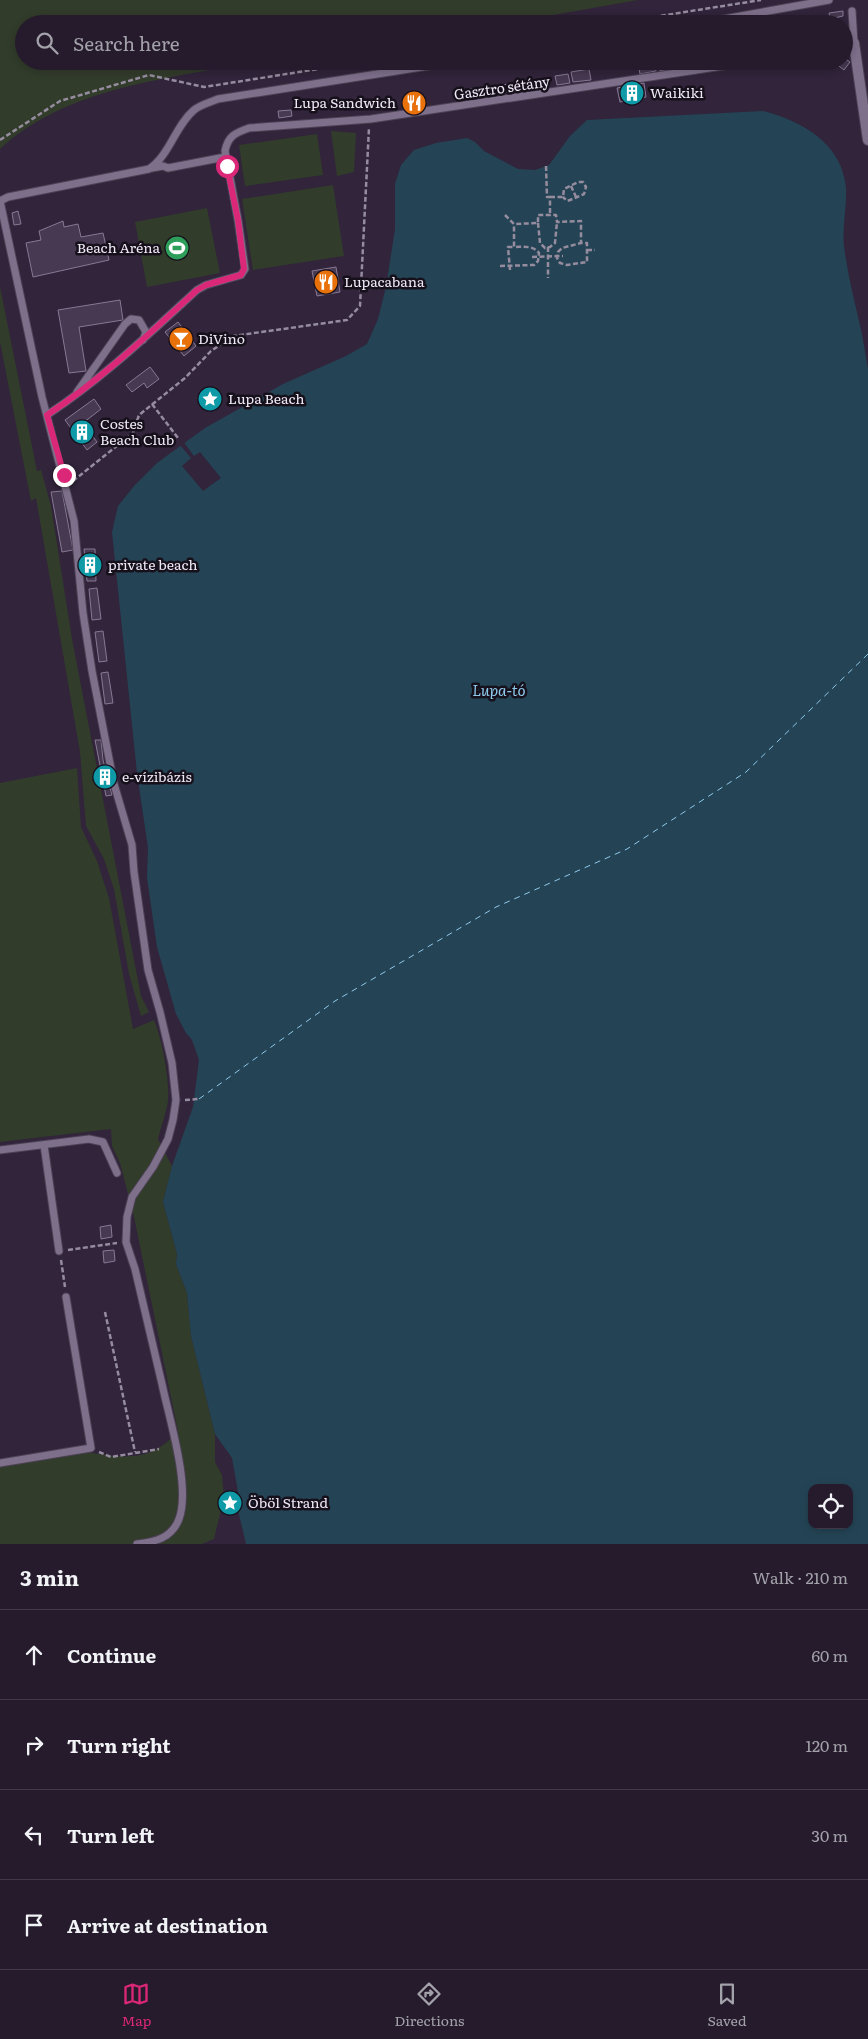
<!DOCTYPE html>
<html lang="en">
<head>
<meta charset="utf-8">
<style>
  :root { --surface:#251b2c; --page:#312838; --text:#f1f3f6; --muted:#a3a1a9; --line:#423948; --accent:#db2777 }
  body { margin:0; font-family:Literata,serif; background:var(--page); color:var(--text) }
  .controls { position:absolute; right:15px; bottom:15px; display:grid; overflow:hidden; border-radius:10px; box-shadow:0 2px 8px #0003 }
  .controls button { width:45px; height:45px; display:grid; place-items:center; padding:0; border:0; border-bottom:1px solid var(--line); background:var(--surface); color:var(--text); font:25px sans-serif }
  .stop { position:absolute; width:15px; height:15px; margin:-11px; border:4px solid #db2777; border-radius:50%; background:#fff }
  .stop.end { background:#db2777; border-color:#fff; box-shadow:0 1px 5px #0008 }
  .list { margin:0; padding:0; list-style:none }
  h2 { display:flex; justify-content:space-between; align-items:center; height:65px; margin:0; padding:0 20px; font-size:21px }
  h2 small { font-size:16px; font-weight:400; color:var(--muted) }
  .list li { display:grid; grid-template-columns:32px 1fr auto; gap:15px; align-items:center; box-sizing:border-box; height:90px; padding:0 20px; border-top:1px solid var(--line) }
  .list b { display:block; font-size:19px; white-space:nowrap }
  .list em { font-size:16px; font-style:normal; color:var(--muted) }
  .icon { flex:none; width:28px; height:28px; fill:none; stroke:currentColor; stroke-width:2; stroke-linecap:round; stroke-linejoin:round }
  .map { position:relative; flex:none; width:868px; height:1544px; overflow:hidden }
  .search { position:absolute; background:var(--surface); box-shadow:0 2px 8px #0003; left:15px; right:15px; top:15px; height:55px; display:flex; align-items:center; gap:12px; box-sizing:border-box; padding:0 18px; border-radius:28px; color:var(--muted); font-size:19px }
  .sheet { height:425px; background:var(--surface) }
  nav { display:flex; justify-content:space-around; align-items:center; box-sizing:border-box; height:70px; border-top:1px solid var(--line); background:var(--surface); font-size:14px; color:var(--muted) }
  nav a { display:grid; justify-items:center; gap:2px }
  nav .on { color:var(--accent) }
  .map>svg:first-child { display:block }
</style>
</head>
<body>
<div class="map">
<svg width="868" height="1544" viewBox="0 0 868 1544">
  <rect width="100%" height="100%" fill="#31243b"/>
  <path fill="#323c2b" d="M0 0H638L502 24H24V61H261C173 78 68 86 0 149Z
    M331 131 356 133 354 172 337 176Z
    M317 134 323 175 245 186 239 145Z
    M333 185 344 256 253 270 242 199Z
    M207 208 220 273 147 287 135 222Z
    M0 287 37 471 41 470 51 506 72 639 141 996 149 1012 141 1016 129 974 114 889 104 859 86 826 80 752 36 498 31 501 0 342Z
    M77 768 81 827 97 861 109 898 133 1029 154 1020C162 1039 170 1081 168 1101 166 1114 161 1127 158 1139L172 1166 163 1202 177 1254 176 1264 187 1293 191 1336 215 1434V1462L222 1475 224 1497 214 1539 202 1544H0V1466C15 1461 41 1450 56 1450 102 1448 141 1475 178 1431L134 1217 120 1163 112 1146 111 1129 0 1142V783Z"/>
  <path fill="#244455" fill-rule="evenodd" d="M763 111C802 121 842 143 846 188 847 207 842 227 844 246 847 271 853 295 859 321 863 337 865 353 868 369V1544H246L238 1510V1492L232 1458 215 1434 191 1336 187 1293 176 1264 177 1254 163 1202 172 1166 193 1107 199 1060 192 1040 186 1033 176 1014 157 947 147 878 148 848 137 773 112 532 118 506 134 486 157 463 205 428 283 384 346 356 367 344 378 319 386 287 395 229V184L401 165 414 150 436 143 467 138 475 142 484 151 518 169 535 170 549 165 570 136 587 120ZM812 1488H849V1525H812Z"/>
  <path fill="#31243b" d="M183 441 194 456 200 452 221 478 203 491 182 466 191 458 179 444Z"/>
  <g fill="none" stroke-linecap="round" stroke-linejoin="round">
    <path stroke="#8ec9eb" stroke-width="1" stroke-dasharray="6 5" stroke-linecap="butt" d="M199 1099 335 1001 496 907 627 849 746 772 868 654"/>
  </g>
  <path fill="#463951" stroke="#877994" d="M843 11V16L830 19 829 13Z
    M844 58 850 62 844 70 835 63 836 61H844Z
    M644 61H654L656 71 640 74 638 63Z
    M658 61H676L677 68 660 71Z
    M589 69 591 80 573 82 571 72Z
    M568 74 570 83 557 85 555 76Z
    M517 83 518 91 495 94 494 86Z
    M644 83 646 97 620 102 617 88Z
    M490 87 491 97 470 99 469 89Z
    M422 97 424 107 405 110 404 99Z
    M291 110 292 116 279 118 278 111Z
    M18 211 21 224 14 225 12 213Z
    M63 221 64 227 78 224 81 237 103 233 109 260 33 277 26 243 41 240 39 231Z
    M336 267 340 292 317 296 312 271Z
    M120 300 123 320 79 327 86 371 69 373 58 310Z
    M178 322 196 346 184 356 165 332Z
    M150 367 159 379 147 388 144 383 132 392 126 385Z
    M94 399 101 409 83 423 97 442 87 450 65 420Z
    M62 491 73 550 62 552 51 492Z
    M84 549H95L96 581H87Z
    M97 588 101 619 92 620 89 589Z
    M103 631 107 661 99 662 95 632Z
    M108 672 113 703 105 704 101 673Z
    M95 740H101L103 760 112 795 106 796Z
    M111 1225 112 1237 101 1239 100 1227Z
    M114 1250 115 1261 104 1263 103 1251Z"/>
  <g fill="none" stroke-linecap="round" stroke-linejoin="round">
    <defs>
      <path id="service" d="M696 24 829 0
        M844 45 854 43 852 11
        M152 168 163 166 168 168 225 157
        M77 392 125 324 131 319 139 320 146 332 143 340
        M47 415C102 379 149 334 197 290L206 285 241 275 245 269 238 220 225 151C228 136 235 133 249 128L371 119 756 61
        M44 1145 59 1251
        M0 1150 89 1139 103 1142 117 1173
        M0 1463 91 1448 66 1297
        M137 1544C155 1542 172 1538 179 1519 191 1487 169 1418 162 1384 153 1346 144 1308 135 1269L126 1242 127 1217 132 1197 153 1167 168 1139 173 1120 176 1100 172 1063 160 1012 148 970 134 872 132 845 114 784 92 671 83 613 74 521 42 397 0 201 8 197 149 169C170 155 175 126 194 110 200 105 211 102 218 99L460 61"/>
      <path id="pedestrian" d="M854 43 868 140"/>
    </defs>
    <use href="#service" stroke="#4c4255" stroke-width="9"/>
    <use href="#pedestrian" stroke="#4c4255" stroke-width="12"/>
    <path stroke="#968c9f" stroke-width="2.5" stroke-dasharray="5 2.5" stroke-linecap="butt" d="M609 24 761 0
      M0 140 60 101 149 75 204 87 369 61
      M546 166 547 197H550V216
      M571 186 576 197
      M550 197H563L564 189 578 182H583L586 187 584 194 570 200 567 201 563 197
      M505 215 514 224 538 223V215H556L557 222 581 221V243H587V262L567 265 560 263 557 258 558 252 562 248 581 243
      M538 223 540 243 545 248 550 247 555 243 557 222
      M548 247V278
      M587 250H595
      M532 257 563 256
      M500 266 534 265 538 261 539 253C533 245 523 247 514 247V224
      M510 270 508 247H514
      M152 404 178 438
      M73 481 133 433 139 415 185 378 211 351 233 336 347 320 360 306 369 128
      M185 1100 199 1099
      M68 1250 117 1243
      M61 1260 65 1287
      M105 1312 135 1452
      M99 1452 111 1457 159 1449"/>
    <use href="#service" stroke="#7e6f8b" stroke-width="7"/>
    <use href="#pedestrian" stroke="#7e6f8b" stroke-width="10"/>
  </g>
  <g fill="none" stroke-linecap="round" stroke-linejoin="round">
    <path stroke="#db2777" stroke-width="6" d="M64 475 47 415C102 379 149 334 197 290L206 285 241 275 244 269 238 220 227 166"/>
  </g>
  <defs>
    <symbol id="building-disc" viewBox="-11 -11 22 22"><circle r="9.5" fill="#0f9aa8" stroke="#16101b"/><path d="M-4-6H4V6H1V3H-1V6H-4ZM-2.5-4.3h1.7v1.8h-1.7ZM.8-4.3h1.7v1.8H.8ZM-2.5-1h1.7V.8h-1.7ZM.8-1h1.7V.8H.8Z" fill="#fff"/></symbol>
    <symbol id="restaurant-disc" viewBox="-11 -11 22 22"><circle r="9.5" fill="#e8710a" stroke="#16101b"/><path d="M-5-6h1v4h1v-4h1v4h1v-4h1v5L-1.5 .5V6h-2V.5L-5-1ZM5-6V6H3V1.5H1.5Q1.5-4 5-6Z" fill="#fff"/></symbol>
    <symbol id="stadium-disc" viewBox="-11 -11 22 22"><circle r="9.5" fill="#2e9e5b" stroke="#16101b"/><path d="M0-5a6.5 5 0 1 0 0 10a6.5 5 0 1 0 0-10ZM-3.5-1.8h7v3.6h-7Z" fill="#fff"/></symbol>
    <symbol id="bar-disc" viewBox="-11 -11 22 22"><circle r="9.5" fill="#e8710a" stroke="#16101b"/><path d="M-6-5H6L.8 .8V4.5H3.5V6h-7V4.5H-.8V.8Z" fill="#fff"/></symbol>
    <symbol id="sight-disc" viewBox="-11 -11 22 22"><circle r="9.5" fill="#0f9aa8" stroke="#16101b"/><path d="M0-6L1.8-2.2L6-1.7L2.9 1.2L3.7 5.4L0 3.3L-3.7 5.4L-2.9 1.2L-6-1.7L-1.8-2.2Z" fill="#fff"/></symbol>
  </defs>
  <g fill-rule="evenodd">
    <use href="#building-disc" x="618" y="79" width="28" height="28"/>
    <use href="#restaurant-disc" x="400" y="89" width="28" height="28"/>
    <use href="#stadium-disc" x="163" y="234" width="28" height="28"/>
    <use href="#restaurant-disc" x="312" y="268" width="28" height="28"/>
    <use href="#bar-disc" x="167" y="325" width="28" height="28"/>
    <use href="#sight-disc" x="196" y="385" width="28" height="28"/>
    <use href="#building-disc" x="68" y="418" width="28" height="28"/>
    <use href="#building-disc" x="76" y="551" width="28" height="28"/>
    <use href="#building-disc" x="91" y="763" width="28" height="28"/>
    <use href="#sight-disc" x="216" y="1489" width="28" height="28"/>
  </g>
  <g text-anchor="middle" stroke-width="5" stroke-linejoin="round" paint-order="stroke">
    <g font-size="14" fill="#efe8f7" stroke="#16101b">
      <text transform="translate(502 88) rotate(-8)" y="5">Gasztro sétány</text>
    </g>
    <g font-size="14" fill="#efe8f7" stroke="#16101b" text-anchor="start">
      <text x="650" y="98">Waikiki</text>
      <text x="396" y="108" text-anchor="end">Lupa Sandwich</text>
      <text x="160" y="253" text-anchor="end">Beach Aréna</text>
      <text x="344" y="287">Lupacabana</text>
      <text x="198" y="344">DiVino</text>
      <text x="228" y="404">Lupa Beach</text>
      <text x="100" y="429">Costes<tspan x="100" dy="16">Beach Club</tspan></text>
      <text x="108" y="570">private beach</text>
      <text x="122" y="782">e-vízibázis</text>
      <text x="248" y="1508">Öböl Strand</text>
    </g>
    <g font-size="15" font-style="italic" fill="#8ec9eb" stroke="#16101b">
      <text x="499" y="696">Lupa-tó</text>
    </g>
  </g>
</svg>
<div class="controls">
<button><svg class="icon" aria-label="locate" viewBox="0 0 24 24"><circle cx="12" cy="12" r="6"/><path d="M12 2v4M12 18v4M2 12h4M18 12h4"/></svg></button>
</div>
<div class="stop" style="left:227px;top:166px"></div>
<div class="stop end" style="left:64px;top:475px"></div>
<div class="search"><svg class="icon" aria-label="search" viewBox="0 0 24 24"><circle cx="10" cy="10" r="6"/><path d="M15 15l6 6"/></svg>Search here</div>
</div>
<section class="sheet">
<h2>3 min<small>Walk · 210 m</small></h2>
<ul class="list">
<li><svg class="icon" aria-label="ahead" viewBox="0 0 24 24"><path d="M12 20V5M6 11l6-6 6 6"/></svg><div><b>Continue</b></div><em>60 m</em></li>
<li><svg class="icon" aria-label="right" viewBox="0 0 24 24"><path d="M7 20v-9h11M14 6l5 5-5 5"/></svg><div><b>Turn right</b></div><em>120 m</em></li>
<li><svg class="icon" aria-label="left" viewBox="0 0 24 24"><path d="M17 20v-9H6M10 6l-5 5 5 5"/></svg><div><b>Turn left</b></div><em>30 m</em></li>
<li><svg class="icon" aria-label="arrive" viewBox="0 0 24 24"><path d="M6 21V4h12l-3 4 3 4H6"/></svg><div><b>Arrive at destination</b></div></li>
</ul>
</section>
<nav>
<a class="on"><svg class="icon" aria-label="map" viewBox="0 0 24 24"><path d="M3 6l6-2 6 2 6-2v14l-6 2-6-2-6 2zM9 4v14M15 6v14"/></svg>Map</a>
<a><svg class="icon" aria-label="directions" viewBox="0 0 24 24"><path d="M12 3l9 9-9 9-9-9zM9 14v-3h6M13 9l2 2-2 2"/></svg>Directions</a>
<a><svg class="icon" aria-label="saved" viewBox="0 0 24 24"><path d="M7 4h10v16l-5-4-5 4z"/></svg>Saved</a>
</nav>
</body>
</html>
